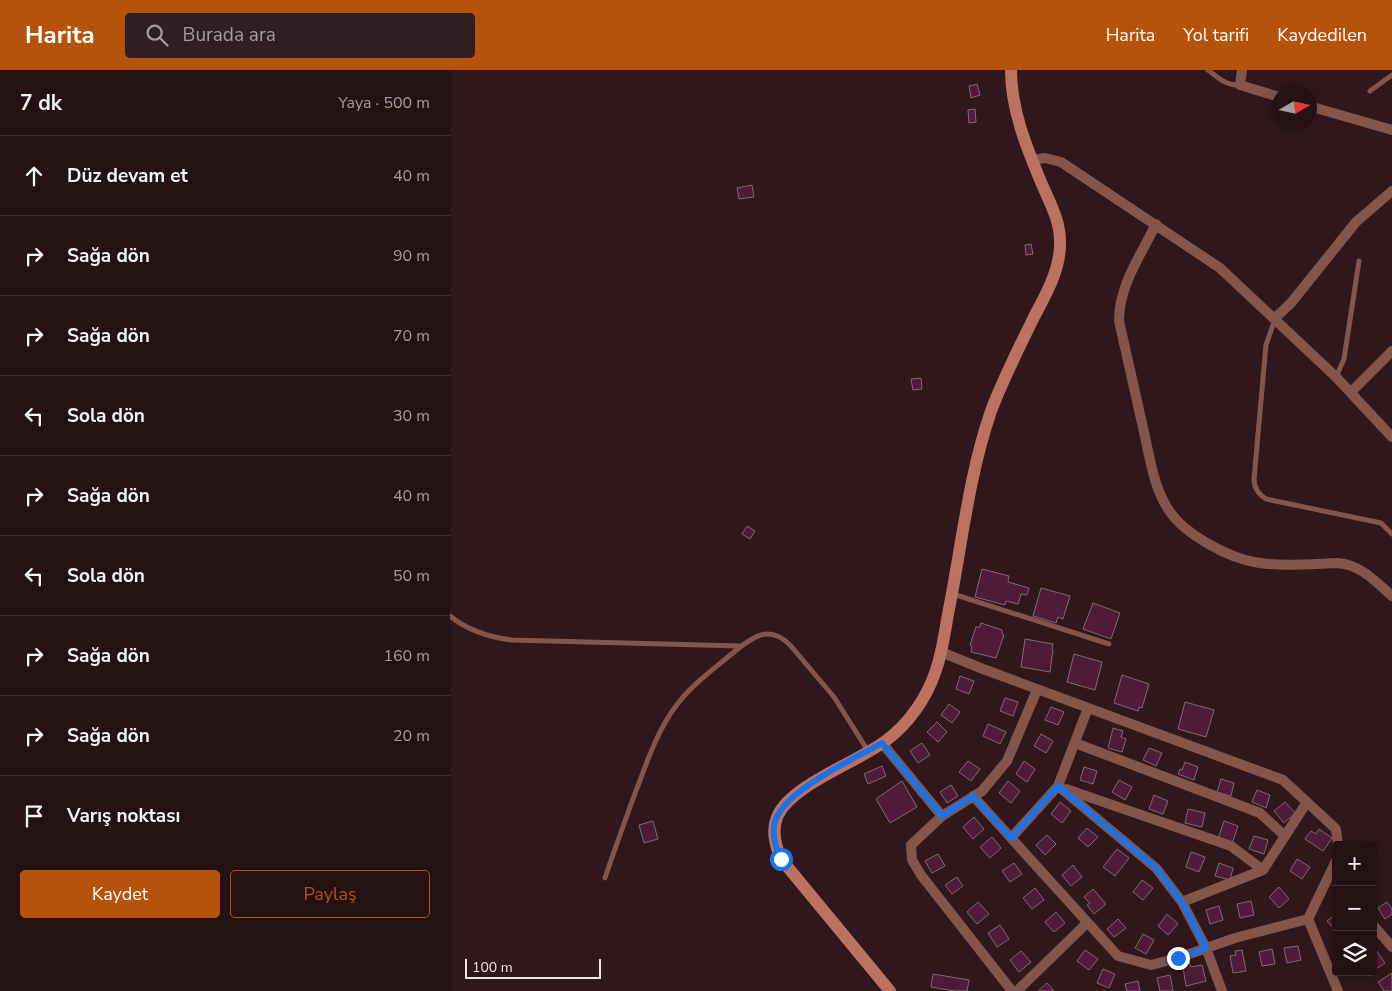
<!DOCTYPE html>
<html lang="tr">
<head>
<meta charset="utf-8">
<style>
  :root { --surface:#241114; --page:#301f22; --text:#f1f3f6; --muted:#a39da0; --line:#413134; --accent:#b45309 }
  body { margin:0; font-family:"Nunito Sans",sans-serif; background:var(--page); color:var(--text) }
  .controls { position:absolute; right:15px; bottom:15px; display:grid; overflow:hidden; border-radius:5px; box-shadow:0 2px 12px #0003 }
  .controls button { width:45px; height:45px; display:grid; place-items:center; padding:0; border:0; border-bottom:1px solid var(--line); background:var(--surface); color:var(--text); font:25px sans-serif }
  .compass { position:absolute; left:822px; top:15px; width:45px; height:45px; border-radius:50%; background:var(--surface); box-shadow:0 2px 12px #0003; rotate:81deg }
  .scale { position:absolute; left:15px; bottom:12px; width:136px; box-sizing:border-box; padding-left:5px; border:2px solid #f4e2e4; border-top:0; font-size:14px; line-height:18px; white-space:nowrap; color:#f4e2e4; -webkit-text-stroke:4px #30171b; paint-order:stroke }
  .stop { position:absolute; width:15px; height:15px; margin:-11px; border:4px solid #1a73e8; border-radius:50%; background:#fff }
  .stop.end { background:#1a73e8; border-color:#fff; box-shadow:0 1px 5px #0008 }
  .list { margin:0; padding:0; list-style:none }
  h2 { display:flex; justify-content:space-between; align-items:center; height:65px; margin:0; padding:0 20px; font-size:21px }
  h2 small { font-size:16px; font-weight:400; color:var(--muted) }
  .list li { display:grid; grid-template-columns:32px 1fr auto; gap:15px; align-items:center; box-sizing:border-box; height:80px; padding:0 20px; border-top:1px solid var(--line) }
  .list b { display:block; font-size:19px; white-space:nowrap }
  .list em { font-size:16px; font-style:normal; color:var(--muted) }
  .actions { display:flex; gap:10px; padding:15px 20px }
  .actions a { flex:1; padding:11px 0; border:1px solid var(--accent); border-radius:5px; text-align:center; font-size:18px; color:var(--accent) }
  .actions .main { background:var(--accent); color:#fff }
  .icon { flex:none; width:28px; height:28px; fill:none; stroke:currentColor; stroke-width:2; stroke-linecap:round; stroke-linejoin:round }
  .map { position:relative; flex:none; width:942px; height:921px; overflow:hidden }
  header { display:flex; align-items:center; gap:30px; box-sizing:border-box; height:70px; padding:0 25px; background:var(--accent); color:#fff }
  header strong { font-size:24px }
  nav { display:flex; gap:28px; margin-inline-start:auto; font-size:18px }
  .search { width:350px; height:45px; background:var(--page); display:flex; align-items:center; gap:12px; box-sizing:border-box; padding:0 18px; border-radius:5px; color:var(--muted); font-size:19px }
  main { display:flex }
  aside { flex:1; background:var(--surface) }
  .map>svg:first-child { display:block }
</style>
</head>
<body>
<header>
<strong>Harita</strong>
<div class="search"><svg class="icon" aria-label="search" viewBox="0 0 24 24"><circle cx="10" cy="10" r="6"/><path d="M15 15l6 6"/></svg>Burada ara</div>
<nav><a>Harita</a><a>Yol tarifi</a><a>Kaydedilen</a></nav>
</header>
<main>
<aside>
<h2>7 dk<small>Yaya · 500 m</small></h2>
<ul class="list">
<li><svg class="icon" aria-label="ahead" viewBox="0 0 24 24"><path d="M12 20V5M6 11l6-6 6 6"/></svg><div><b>Düz devam et</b></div><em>40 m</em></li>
<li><svg class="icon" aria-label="right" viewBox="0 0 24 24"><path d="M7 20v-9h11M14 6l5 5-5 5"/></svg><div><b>Sağa dön</b></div><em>90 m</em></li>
<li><svg class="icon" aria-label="right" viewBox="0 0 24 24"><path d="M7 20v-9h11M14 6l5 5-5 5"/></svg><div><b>Sağa dön</b></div><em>70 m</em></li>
<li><svg class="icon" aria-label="left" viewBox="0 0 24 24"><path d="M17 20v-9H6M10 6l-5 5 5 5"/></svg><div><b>Sola dön</b></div><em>30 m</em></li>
<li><svg class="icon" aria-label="right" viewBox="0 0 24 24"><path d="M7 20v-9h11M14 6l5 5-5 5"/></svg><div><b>Sağa dön</b></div><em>40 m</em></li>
<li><svg class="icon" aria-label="left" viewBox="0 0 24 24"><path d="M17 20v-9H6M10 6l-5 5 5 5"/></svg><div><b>Sola dön</b></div><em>50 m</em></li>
<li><svg class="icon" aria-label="right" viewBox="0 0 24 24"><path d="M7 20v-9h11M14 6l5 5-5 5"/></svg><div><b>Sağa dön</b></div><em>160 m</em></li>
<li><svg class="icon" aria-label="right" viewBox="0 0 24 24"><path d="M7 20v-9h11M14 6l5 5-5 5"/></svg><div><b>Sağa dön</b></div><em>20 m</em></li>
<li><svg class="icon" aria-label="arrive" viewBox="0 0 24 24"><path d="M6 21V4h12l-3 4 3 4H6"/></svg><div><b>Varış noktası</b></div></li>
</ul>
<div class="actions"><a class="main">Kaydet</a><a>Paylaş</a></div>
</aside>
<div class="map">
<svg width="942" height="921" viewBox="0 0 942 921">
  <rect width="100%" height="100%" fill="#30171b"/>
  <path fill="#4e1b39" stroke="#836775" d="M527 14 530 25 521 28 519 16Z
    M525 39 526 52 519 53 518 40Z
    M302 115 304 127 289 129 287 118Z
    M581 174 583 184 576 185 575 175Z
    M471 308 472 319 463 320 461 309Z
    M297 456 305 461 300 469 292 464Z
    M532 499 559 506 558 512 579 518 577 525 571 524 568 534 556 531 555 535 525 527Z
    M591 518 620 526 613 549 608 547 606 553 583 546Z
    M643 533 670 543 661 569 633 559Z
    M531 553 552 560V564L554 565 546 588 521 582 522 576 520 575 526 557H530Z
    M575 569 603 574 602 579 603 580 600 602 571 597Z
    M624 584 652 592 645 620 617 612Z
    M672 605 699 614 692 638 689 637 688 641 664 633Z
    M510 606 524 611 519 624 506 619Z
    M555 628 568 632 563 646 550 641Z
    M735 632 764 640 756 667 728 659Z
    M499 634 510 642 502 653 491 645Z
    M601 637 614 642 608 655 595 650Z
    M487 652 497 662 488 672 477 662Z
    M538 654 556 662 550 674 533 666Z
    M663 658 673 661 671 667 676 669 672 682 658 678Z
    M591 664 603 671 596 683 584 676Z
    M472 673 480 685 468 693 460 681Z
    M699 678 712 683 706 696 693 690Z
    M518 691 530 699 521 711 509 702Z
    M574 691 585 699 577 712 566 704Z
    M735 692 748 697 744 710 728 704 730 699 732 700Z
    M432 696 436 706 418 714 414 704Z
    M634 697 647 701 643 714 630 710Z
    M771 709 784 713 781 726 767 722Z
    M669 710 682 717 675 730 662 722Z
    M452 711 467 737 440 753 426 729Z
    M558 711 570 721 561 733 549 723Z
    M501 715 508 726 497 733 490 722Z
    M807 720 820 725 816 738 802 732Z
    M704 725 718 731 713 744 699 739Z
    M610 732 621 741 612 753 601 744Z
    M835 732 845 743 834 753 824 741Z
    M738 739 755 743 752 757 735 753Z
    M524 747 534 759 523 769 513 757Z
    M203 751 208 769 194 773 189 755Z
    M774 751 788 756 782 774 768 769Z
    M637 758 648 767 638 777 628 768Z
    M869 759 882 768 873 781 855 769 861 761 866 764Z
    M597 765 606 774 595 785 586 775Z
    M804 766 818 770 814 784 799 779Z
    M542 767 551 778 540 788 530 777Z
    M667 779 679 788 665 806 653 797Z
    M741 782 755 787 749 802 736 797Z
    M488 784 495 796 482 803 475 791Z
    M847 789 860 797 852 809 840 801Z
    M564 793 572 804 560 812 552 801Z
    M769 793 783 798 780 810 765 806Z
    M623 795 632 807 621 816 612 805Z
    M507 807 513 816 502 824 495 815Z
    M692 810 703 818 693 830 683 822Z
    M829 817 839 829 829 838 819 827Z
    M585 818 594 830 582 839 573 828Z
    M643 819 656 834 644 844 637 835 640 833 634 827Z
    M801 831 804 845 790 848 787 834Z
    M528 832 539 844 527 854 517 842Z
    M937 832 942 839V844L935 849 928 838Z
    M769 836 773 850 760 854 756 840Z
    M606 842 615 853 604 862 595 852Z
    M717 844 728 854 718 865 708 856Z
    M886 844V861L877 851Z
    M668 849 676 858 664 867 657 859Z
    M550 855 559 869 547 877 538 863Z
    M693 864 704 870 696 884 685 878Z
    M848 876 851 890 837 893 834 878Z
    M822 879 825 894 812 896 809 882Z
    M635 880 648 889 639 900 627 891Z
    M792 880 796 901 783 903 780 886 786 885 785 881Z
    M926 880 935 893 923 901V882Z
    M571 881 581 892 569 902 560 890Z
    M738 889 741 897 752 895 756 911 736 916 732 891Z
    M653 899 665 904 659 918 647 913Z
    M942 903V921H934L928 912Z
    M483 904 519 910 517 921H505L481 917Z
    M720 905 723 921H710L707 908Z
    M688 911 690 921H677L675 914Z
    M597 913 604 921H588Z"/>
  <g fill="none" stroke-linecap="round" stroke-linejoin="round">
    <path stroke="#84554a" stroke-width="5" d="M758 0C769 8 776 16 790 15
      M920 21 942 5
      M825 249 816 275 804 409C804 418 808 424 816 429L931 453 942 464
      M886 307 894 289 909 191
      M503 524 659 574
      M0 546C17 560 39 567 61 570L290 576
      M155 808C165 778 176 748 187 718 198 690 207 661 226 636 241 615 264 599 284 582 303 567 319 554 340 575L384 627 418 681"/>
    <path stroke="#84554a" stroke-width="10" d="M792 0 790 15 829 27
      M859 36 942 60
      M582 90 595 88 611 92 770 198 886 307 942 367
      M706 154C691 185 669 215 669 251 677 288 686 325 694 362 700 389 704 419 720 442 735 464 777 487 804 492 831 497 860 494 888 493 911 495 925 511 942 526
      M825 248 841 233 906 152 942 121
      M901 322 942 281
      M491 582 533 599 833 710 886 759 888 775
      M432 673 492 746
      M625 673 810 743 835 766
      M608 716 706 798 732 832 756 878 772 921
      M616 719 781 776 813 800
      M523 726 668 886 701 895 728 888 785 868 858 849
      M561 768 608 716 638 638
      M886 791 858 849 888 921
      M732 832 813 800 857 732
      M923 855 942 877
      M562 921 471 805 462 790 461 775 492 746 532 721 557 691 587 620
      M567 921 637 853"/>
    <path stroke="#bd7261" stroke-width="12" d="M440 921 331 789C325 775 321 760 328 745 342 715 407 692 434 672 458 655 477 628 486 600 493 580 495 559 499 539 512 473 519 405 541 341 553 309 569 278 584 247 596 224 611 199 610 171 610 150 599 131 591 112 576 76 561 39 561 0"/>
  </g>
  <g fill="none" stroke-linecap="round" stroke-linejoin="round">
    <path stroke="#1a73e8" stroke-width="6" d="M331 789C326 778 322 767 324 755 330 722 404 689 432 673L492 746 523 726 561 768 608 716 706 798 732 832 756 878 728 888"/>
  </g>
</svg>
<div class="controls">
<button>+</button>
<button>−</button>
<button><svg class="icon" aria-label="layers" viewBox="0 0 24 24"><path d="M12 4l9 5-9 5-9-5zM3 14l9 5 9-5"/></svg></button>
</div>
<svg class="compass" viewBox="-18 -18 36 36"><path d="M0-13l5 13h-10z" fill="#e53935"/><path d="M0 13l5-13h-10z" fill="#a39da0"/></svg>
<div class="scale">100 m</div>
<div class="stop" style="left:331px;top:789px"></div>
<div class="stop end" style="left:728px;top:888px"></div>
</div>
</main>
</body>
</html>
